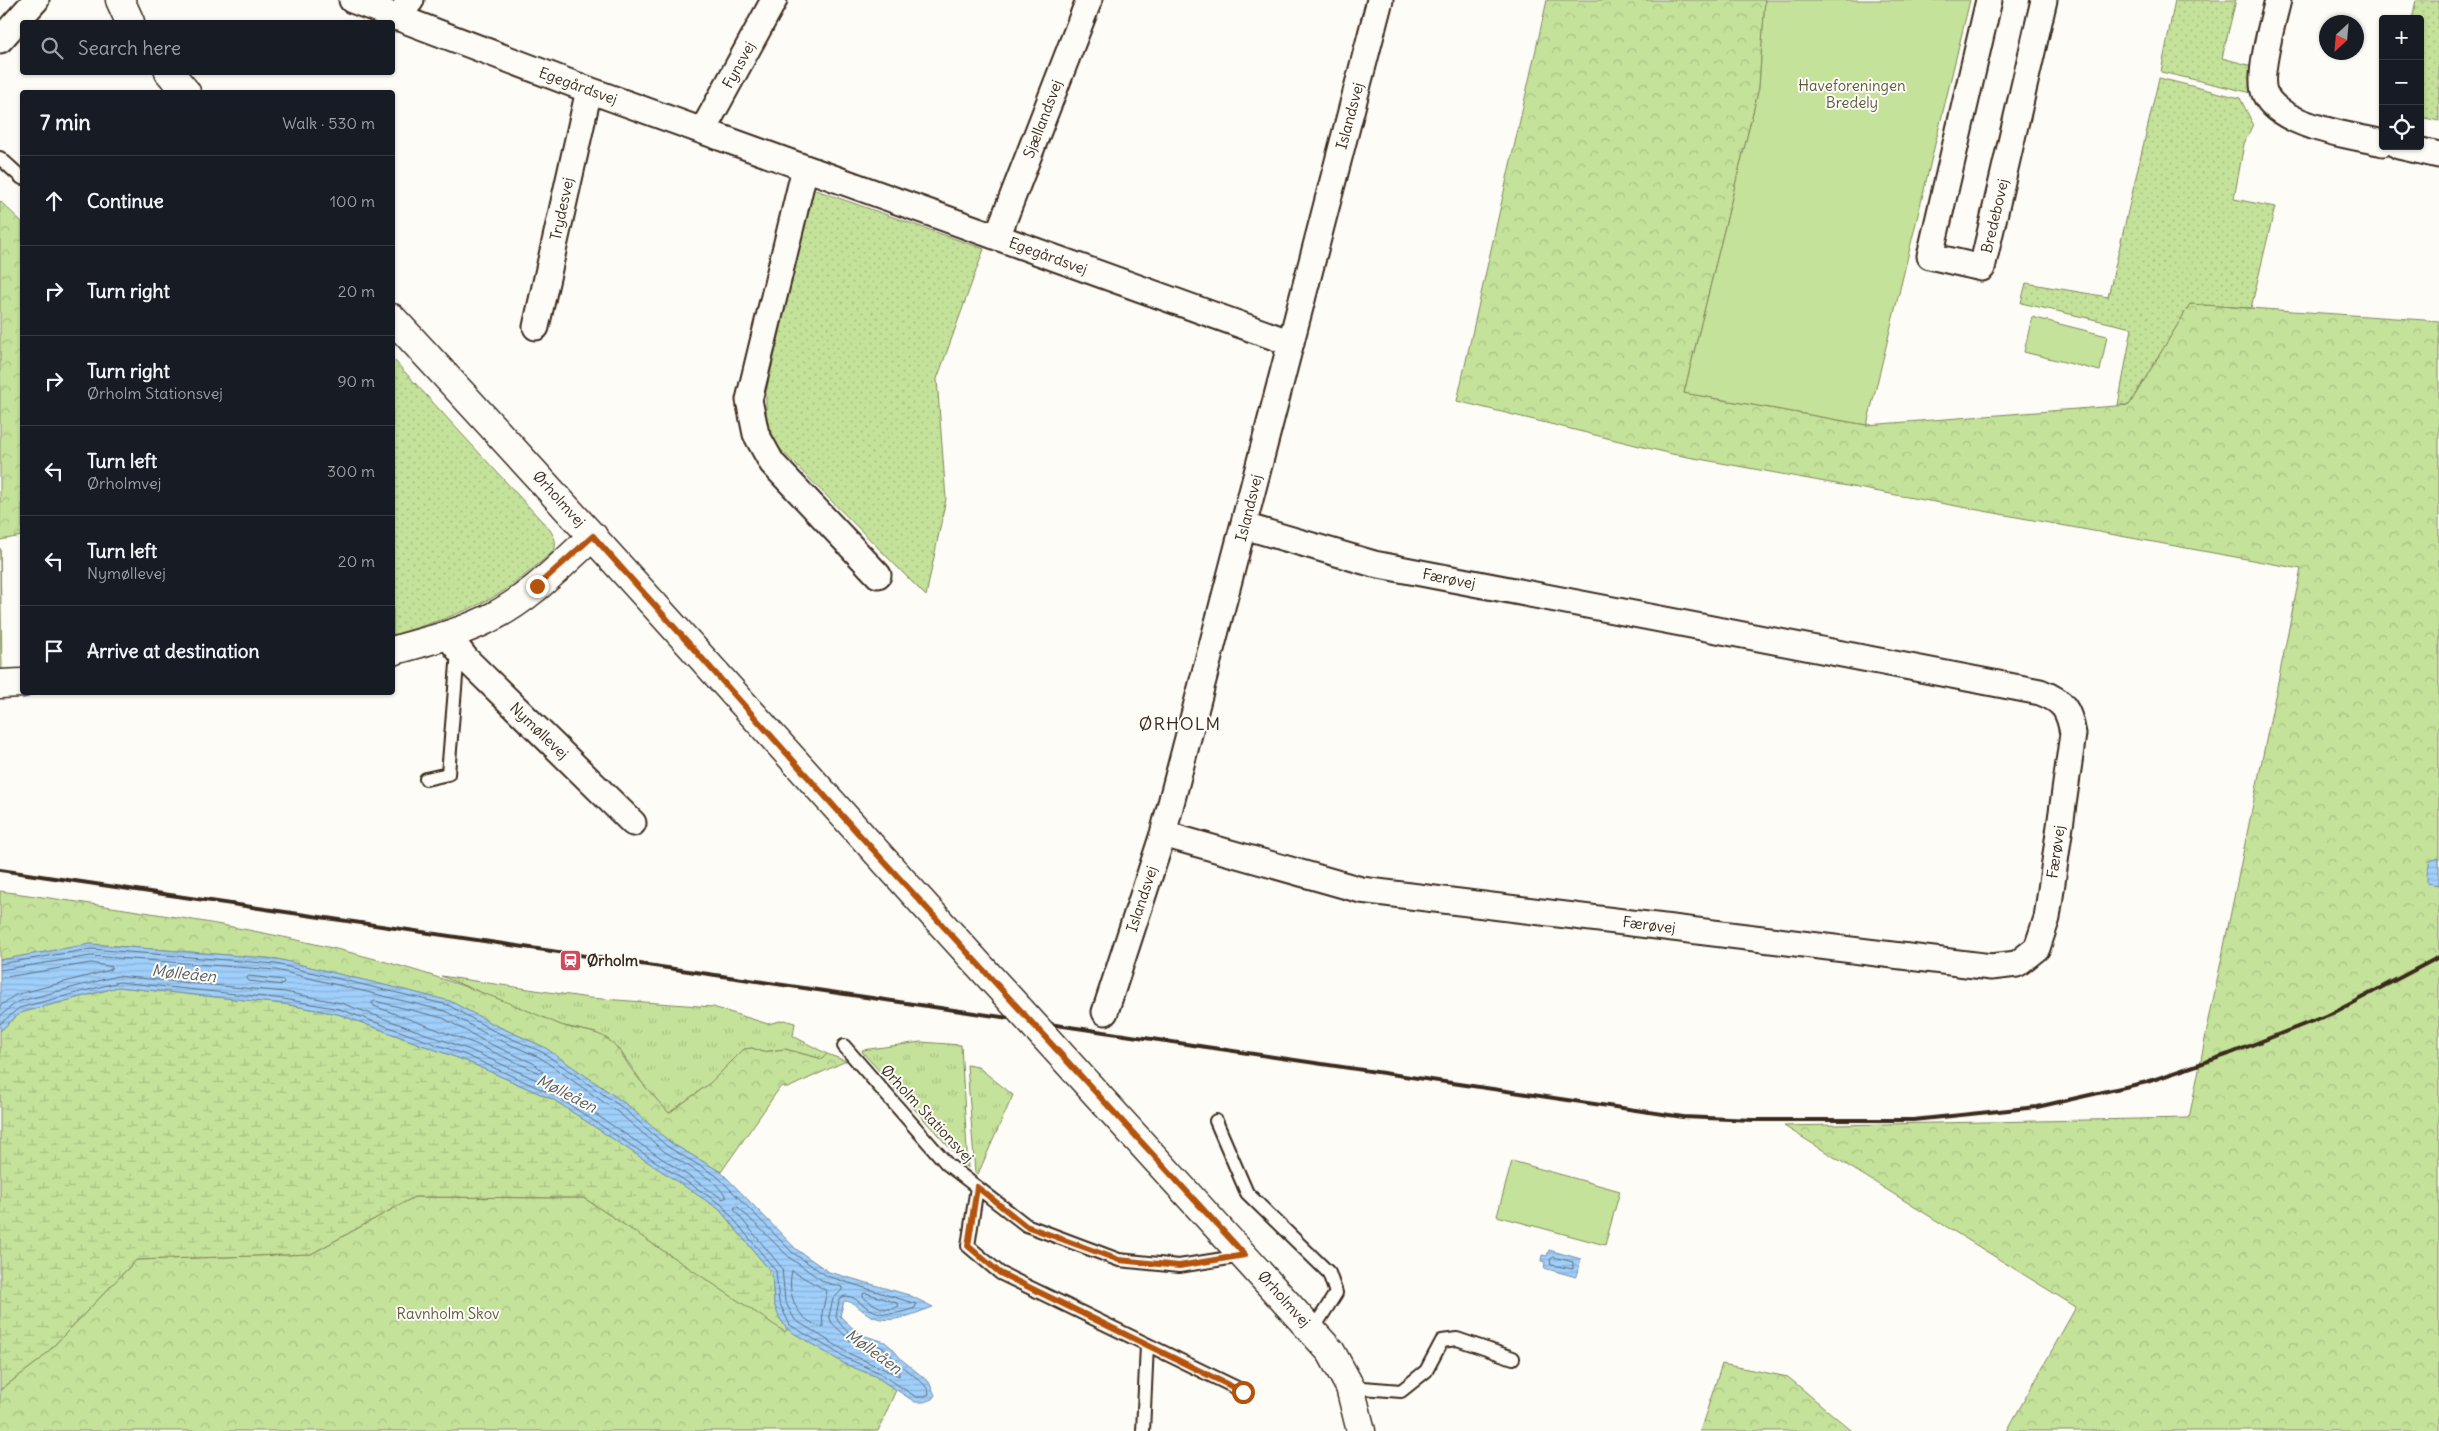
<!DOCTYPE html>
<html lang="en">
<head>
<meta charset="utf-8">
<style>
  :root { --surface:#171b24; --page:#20242c; --text:#f1f3f6; --muted:#9ea1a6; --line:#363941 }
  body { margin:0; font-family:Delius,sans-serif; background:var(--page); color:var(--text) }
  .controls { position:absolute; right:15px; top:15px; display:grid; overflow:hidden; border-radius:5px; box-shadow:0 1px 4px #0004 }
  .controls button { width:45px; height:45px; display:grid; place-items:center; padding:0; border:0; border-bottom:1px solid var(--line); background:var(--surface); color:var(--text); font:25px sans-serif }
  .compass { position:absolute; left:2319px; top:15px; width:45px; height:45px; border-radius:50%; background:var(--surface); box-shadow:0 1px 4px #0004; rotate:206deg }
  .stop { position:absolute; width:15px; height:15px; margin:-11px; border:4px solid #b45309; border-radius:50%; background:#fff }
  .stop.end { background:#b45309; border-color:#fff; box-shadow:0 1px 5px #0008 }
  .list { margin:0; padding:0; list-style:none }
  h2 { display:flex; justify-content:space-between; align-items:center; height:65px; margin:0; padding:0 20px; font-size:21px }
  h2 small { font-size:16px; font-weight:400; color:var(--muted) }
  .list li { display:grid; grid-template-columns:32px 1fr auto; gap:15px; align-items:center; box-sizing:border-box; height:90px; padding:0 20px; border-top:1px solid var(--line) }
  .list b { display:block; font-size:19px; white-space:nowrap }
  .list p { margin:0; font-size:16px; white-space:nowrap; color:var(--muted) }
  .list em { font-size:16px; font-style:normal; color:var(--muted) }
  .icon { flex:none; width:28px; height:28px; fill:none; stroke:currentColor; stroke-width:2; stroke-linecap:round; stroke-linejoin:round }
  .map { position:relative; flex:none; width:2439px; height:1431px; overflow:hidden }
  .search { position:absolute; background:var(--surface); box-shadow:0 1px 4px #0004; left:20px; top:20px; width:375px; height:55px; display:flex; align-items:center; gap:12px; box-sizing:border-box; padding:0 18px; border-radius:5px; color:var(--muted); font-size:19px }
  .panel { position:absolute; background:var(--surface); box-shadow:0 1px 4px #0004; left:20px; top:90px; width:375px; height:605px; border-radius:5px }
  .map>svg:first-child { display:block }
</style>
</head>
<body>
<div class="map">
<svg width="2439" height="1431" viewBox="0 0 2439 1431">
  <defs>
    <pattern id="grass-tufts" width="24" height="20" patternUnits="userSpaceOnUse" patternTransform="scale(1.25)"><rect width="24" height="20" fill="#c4e29a"/><path d="M3 7l-1-3M5 7V3M7 7l1-3M15 17l-1-3M17 17v-4M19 17l1-3" fill="none" stroke="#a9c284"/></pattern>
    <pattern id="forest-crowns" width="20" height="18" patternUnits="userSpaceOnUse" patternTransform="scale(1.25)"><rect width="20" height="18" fill="#c4e29a"/><path d="M2 6a3 3 0 1 1 6 0M12 15a3 3 0 1 1 6 0" fill="none" stroke="#a9c284"/></pattern>
    <pattern id="wetland-marsh" width="20" height="14" patternUnits="userSpaceOnUse" patternTransform="scale(1.25)"><rect width="20" height="14" fill="#c4e29a"/><path d="M1 5h8M5 5V1M11 12h8M15 12V8" fill="none" stroke="#a9c284"/></pattern>
    <pattern id="park-dots" width="8" height="8" patternUnits="userSpaceOnUse" patternTransform="scale(1.25)"><rect width="8" height="8" fill="#c4e29a"/><path d="M2 2h.1M6 6h.1" fill="none" stroke="#a9c284" stroke-width="1.8" stroke-linecap="round"/></pattern>
    <pattern id="water-rules" width="6" height="5" patternUnits="userSpaceOnUse" patternTransform="scale(1.25)"><rect width="6" height="5" fill="#9fcffb"/><path d="M0 2.5h6" fill="none" stroke="#8ab2d7"/></pattern>
  </defs>
  <rect width="100%" height="100%" fill="#fdfcf7"/>
  <filter id="ink" filterUnits="userSpaceOnUse"><feTurbulence type="fractalNoise" baseFrequency=".02" numOctaves="2"/><feDisplacementMap in="SourceGraphic" scale="10" xChannelSelector="R" yChannelSelector="G"/><feConvolveMatrix kernelMatrix="1 2 1 2 8 2 1 2 1" color-interpolation-filters="sRGB"/></filter>
  <g filter="url(#ink)">
    <path fill="url(#grass-tufts)" stroke="#80865c" d="M0 548 2 670H0Z
      M441 976 589 998 713 1007 768 1024 784 1020 795 1023 793 1036 827 1054 822 1059 785 1049 762 1052 752 1048 745 1049 709 1084 669 1113 645 1087 619 1049 596 1033 560 1025Z
      M921 1042 961 1045 968 1168 863 1053 862 1050Z
      M967 1065 978 1067 1013 1095 978 1174 975 1173Z"/>
    <path fill="url(#forest-crowns)" stroke="#80865c" d="M1547 0H1765L1759 88 1684 393 1867 425 2129 405 2190 304 2439 321V1431H2007L2076 1307 1784 1126 2189 1118 2301 569 1672 454 1457 401Z
      M0 201 22 222V536L0 540Z
      M0 891C191 918 380 943 556 1023 573 1031 595 1029 609 1040 620 1048 624 1060 632 1070 643 1085 656 1099 669 1113L709 1084 744 1049 752 1048 762 1052 785 1049 822 1059 827 1054 846 1061 788 1088 781 1086 721 1172 671 1143 626 1104 544 1047 495 1025 449 1001 277 959 91 944 0 960Z
      M414 1197 584 1198 785 1331 787 1329 845 1364 875 1376 896 1390 878 1431H0V1390L40 1360 136 1260 311 1254Z
      M1722 1364 1788 1377 1852 1431H1700Z"/>
    <path fill="url(#wetland-marsh)" stroke="#80865c" d="M118 987 284 1004 338 1014 466 1061 554 1100 719 1209 772 1273 774 1303 779 1317 787 1329 785 1332 584 1198 414 1197 311 1254 136 1260 40 1360 0 1390V1031L20 1013Z"/>
    <path fill="url(#park-dots)" stroke="#80865c" d="M2175 0H2236L2222 58 2252 66V93L2161 72Z
      M2416 0H2439V121L2420 117V19H2412Z
      M2159 78 2240 98 2253 124 2244 144 2234 199 2275 207 2251 308 2190 304 2129 405H2118L2132 328 2021 303 2026 283 2108 297Z
      M813 189 984 249 937 379 946 499 926 596 778 447 766 423V392Z
      M392 358 550 530C555 538 557 542 554 551 533 568 513 587 490 599 459 615 426 625 393 635Z"/>
    <path fill="#c4e29a" stroke="#80865c" d="M1765 0H1970L1867 425 1684 393 1759 88Z
      M2032 317 2107 336 2100 371 2024 352Z
      M1512 1161 1620 1191 1605 1245 1497 1216Z"/>
    <path fill="url(#water-rules)" stroke="#778da3" d="M2439 858V885L2427 883V873L2430 861Z
      M90 944 277 959 450 1001 495 1025 544 1047 626 1104 671 1143 721 1172 796 1249 829 1272 909 1295 933 1307C912 1314 889 1327 868 1314 859 1309 854 1301 844 1301L840 1316 859 1334 885 1342 892 1348 901 1359 929 1382 935 1395 932 1399 924 1402H915L875 1376 845 1364 787 1329 779 1317 774 1303 772 1273 719 1209 554 1100 466 1061 338 1014 284 1004 118 987 20 1013 0 1031V960Z
      M1549 1250 1581 1259 1576 1277 1544 1268 1545 1262 1541 1261 1542 1255 1547 1256Z"/>
    <g fill="none" stroke-linecap="round" stroke-linejoin="round">
      <path stroke="#636c76" stroke-width="1" d="M0 964 91 949 276 964 448 1005 492 1030 542 1052 623 1108 668 1147 717 1176 793 1253 827 1276 916 1304 915 1308C897 1314 882 1318 865 1306 857 1301 854 1296 844 1296L839 1300 836 1317C848 1340 865 1337 883 1348 890 1352 894 1360 900 1365 908 1372 928 1383 929 1394L923 1397H916L878 1372 848 1359 790 1325 779 1302 776 1271 722 1205 556 1096 468 1056 339 1009 284 999 119 982 19 1008 0 1024
        M0 970 91 956 276 970 445 1011 490 1036 539 1057 619 1113 665 1152 713 1181 727 1197 723 1199 559 1090 470 1050 341 1003 285 992 117 976 17 1002 0 1016
        M249 976 283 980 284 983 282 985 249 981 247 979Z
        M0 978 91 963 112 967 110 970 15 995 0 1006
        M375 1001 443 1018 486 1042 535 1064 543 1072 540 1073 473 1043 374 1006 372 1003Z
        M735 1207H738L790 1258 824 1282 842 1287V1290L833 1299 829 1316 832 1323 853 1343 880 1353 899 1373V1376L850 1354 795 1320 785 1301 782 1268 735 1211Z
        M1554 1257 1573 1262V1269L1551 1265 1550 1260Z
        M792 1271 827 1291 822 1313 823 1327C797 1322 786 1294 792 1271Z
        M866 1293 897 1303 899 1306C887 1313 873 1305 863 1297V1294Z"/>
      <defs>
        <path id="service" d="M0 158 22 178
          M426 779 448 774 458 652
          M844 1046 947 1164 1026 1225 1119 1260 1179 1266 1242 1256
          M1216 1121 1247 1193 1329 1273 1336 1293 1312 1331
          M977 1187 968 1246 1000 1273 1243 1391
          M1350 1387 1401 1391 1426 1371 1442 1341 1457 1339 1513 1358
          M1143 1431 1147 1345"/>
        <path id="minor" d="M352 0 589 90 1291 343
          M1989 0 1930 256 1982 268 2044 0
          M2278 0C2273 20 2257 77 2265 94 2281 127 2350 135 2383 143
          M397 18 411 0
          M0 40 36 0
          M703 130 774 0
          M2399 146 2439 155
          M805 168 749 400 756 434 772 463 878 575
          M997 237 1089 0
          M536 327 589 90
          M448 636 466 659 633 823
          M1163 834 1361 890 1991 967 2017 964 2037 948 2047 918 2073 734C2069 710 2064 701 2040 692L1374 564 1244 526
          M1105 1012 1163 834 1380 0"/>
        <path id="tertiary" d="M120 0 130 22
          M169 72 186 92
          M392 318C605 546 810 781 1021 1011
          M392 651C427 641 462 633 494 616 531 597 562 564 593 536
          M0 684 22 683
          M1042 1034 1331 1352 1350 1387 1361 1431"/>
      </defs>
      <use href="#service" stroke="#3b2a1e" stroke-width="16"/>
      <use href="#minor" stroke="#3b2a1e" stroke-width="29"/>
      <use href="#tertiary" stroke="#3b2a1e" stroke-width="31"/>
      <use href="#service" stroke="#fdfcf7" stroke-width="12"/>
      <use href="#minor" stroke="#fdfcf7" stroke-width="25"/>
      <use href="#tertiary" stroke="#fdfcf7" stroke-width="28"/>
      <path stroke="#3b2a1e" stroke-width="4" d="M0 870 1683 1117 1753 1120H1913L2037 1107 2147 1082 2229 1054 2333 1013 2439 957"/>
      <defs>
        <path id="tertiary-bridge" d="M1021 1011 1042 1034"/>
      </defs>
      <use href="#tertiary-bridge" stroke="#3b2a1e" stroke-width="31" stroke-linecap="butt"/>
      <use href="#tertiary-bridge" stroke="#fdfcf7" stroke-width="28"/>
    </g>
  </g>
  <g fill="none" stroke-linecap="round" stroke-linejoin="round" filter="url(#ink)">
    <path stroke="#b45309" stroke-width="6" d="M537 586 593 536 856 831 1245 1255 1179 1266 1119 1260 1026 1226 977 1187 968 1246 1000 1273 1243 1392"/>
  </g>
  <defs>
    <symbol id="station-square" viewBox="-11 -11 22 22"><rect x="-9" y="-9" width="18" height="18" rx="4" fill="#d1495b" stroke="#fdfcf7"/><path d="M-3-6H3Q5-6 5-4V2Q5 4 3 4L4.5 6H3L1.5 4h-3L-3 6H-4.5L-3 4Q-5 4-5 2V-4Q-5-6-3-6ZM-3.5-4v3h7v-3ZM-3.5 1v1.5H-2V1ZM2 1v1.5H3.5V1Z" fill="#fff"/></symbol>
  </defs>
  <g fill-rule="evenodd">
    <use href="#station-square" x="558" y="948" width="25" height="25"/>
  </g>
  <g text-anchor="middle" stroke-width="4" stroke-linejoin="round" paint-order="stroke">
    <g font-size="15" fill="#3b2a1e" stroke="#fdfcf7">
      <text transform="translate(739 65) rotate(-61)" y="5">Fynsvej</text>
      <text transform="translate(578 86) rotate(20)" y="5">Egegårdsvej</text>
      <text transform="translate(1350 116) rotate(-75)" y="5">Islandsvej</text>
      <text transform="translate(1043 119) rotate(-69)" y="5">Sjællandsvej</text>
      <text transform="translate(562 209) rotate(-78)" y="5">Trydesvej</text>
      <text transform="translate(1995 216) rotate(-77)" y="5">Bredebovej</text>
      <text transform="translate(1048 256) rotate(20)" y="5">Egegårdsvej</text>
      <text transform="translate(559 499) rotate(48)" y="5">Ørholmvej</text>
      <text transform="translate(1249 508) rotate(-76)" y="5">Islandsvej</text>
      <text transform="translate(1449 579) rotate(11)" y="5">Færøvej</text>
      <text transform="translate(539 731) rotate(44)" y="5">Nymøllevej</text>
      <text transform="translate(2056 852) rotate(-82)" y="5">Færøvej</text>
      <text transform="translate(1142 899) rotate(-72)" y="5">Islandsvej</text>
      <text transform="translate(1649 925) rotate(7)" y="5">Færøvej</text>
      <text transform="translate(927 1114) rotate(47)" y="5">Ørholm Stationsvej</text>
      <text transform="translate(1284 1299) rotate(48)" y="5">Ørholmvej</text>
    </g>
    <g font-size="15" fill="#5d583d" stroke="#fdfcf7">
      <text x="1852" y="91">Haveforeningen<tspan x="1852" dy="17">Bredely</tspan></text>
      <text x="448" y="1319">Ravnholm Skov</text>
    </g>
    <g font-size="15" font-weight="bold" fill="#3b2a1e" stroke="#fdfcf7" text-anchor="start">
      <text x="587" y="966">Ørholm</text>
    </g>
    <g font-size="16" font-style="italic" fill="#595c60" stroke="#fdfcf7">
      <text transform="translate(184 973) rotate(6)" y="6">Mølleåen</text>
      <text transform="translate(567 1093) rotate(27)" y="6">Mølleåen</text>
      <text transform="translate(874 1351) rotate(36)" y="6">Mølleåen</text>
    </g>
    <g font-size="18" letter-spacing="1" fill="#3b2a1e" stroke="#fdfcf7">
      <text x="1180" y="730">ØRHOLM</text>
    </g>
  </g>
</svg>
<div class="controls">
<button>+</button>
<button>−</button>
<button><svg class="icon" aria-label="locate" viewBox="0 0 24 24"><circle cx="12" cy="12" r="6"/><path d="M12 2v4M12 18v4M2 12h4M18 12h4"/></svg></button>
</div>
<svg class="compass" viewBox="-18 -18 36 36"><path d="M0-13l5 13h-10z" fill="#e53935"/><path d="M0 13l5-13h-10z" fill="#9ea1a6"/></svg>
<div class="stop" style="left:1243px;top:1392px"></div>
<div class="stop end" style="left:537px;top:586px"></div>
<div class="search"><svg class="icon" aria-label="search" viewBox="0 0 24 24"><circle cx="10" cy="10" r="6"/><path d="M15 15l6 6"/></svg>Search here</div>
<section class="panel">
<h2>7 min<small>Walk · 530 m</small></h2>
<ul class="list">
<li><svg class="icon" aria-label="ahead" viewBox="0 0 24 24"><path d="M12 20V5M6 11l6-6 6 6"/></svg><div><b>Continue</b></div><em>100 m</em></li>
<li><svg class="icon" aria-label="right" viewBox="0 0 24 24"><path d="M7 20v-9h11M14 6l5 5-5 5"/></svg><div><b>Turn right</b></div><em>20 m</em></li>
<li><svg class="icon" aria-label="right" viewBox="0 0 24 24"><path d="M7 20v-9h11M14 6l5 5-5 5"/></svg><div><b>Turn right</b><p>Ørholm Stationsvej</p></div><em>90 m</em></li>
<li><svg class="icon" aria-label="left" viewBox="0 0 24 24"><path d="M17 20v-9H6M10 6l-5 5 5 5"/></svg><div><b>Turn left</b><p>Ørholmvej</p></div><em>300 m</em></li>
<li><svg class="icon" aria-label="left" viewBox="0 0 24 24"><path d="M17 20v-9H6M10 6l-5 5 5 5"/></svg><div><b>Turn left</b><p>Nymøllevej</p></div><em>20 m</em></li>
<li><svg class="icon" aria-label="arrive" viewBox="0 0 24 24"><path d="M6 21V4h12l-3 4 3 4H6"/></svg><div><b>Arrive at destination</b></div></li>
</ul>
</section>
</div>
</body>
</html>
